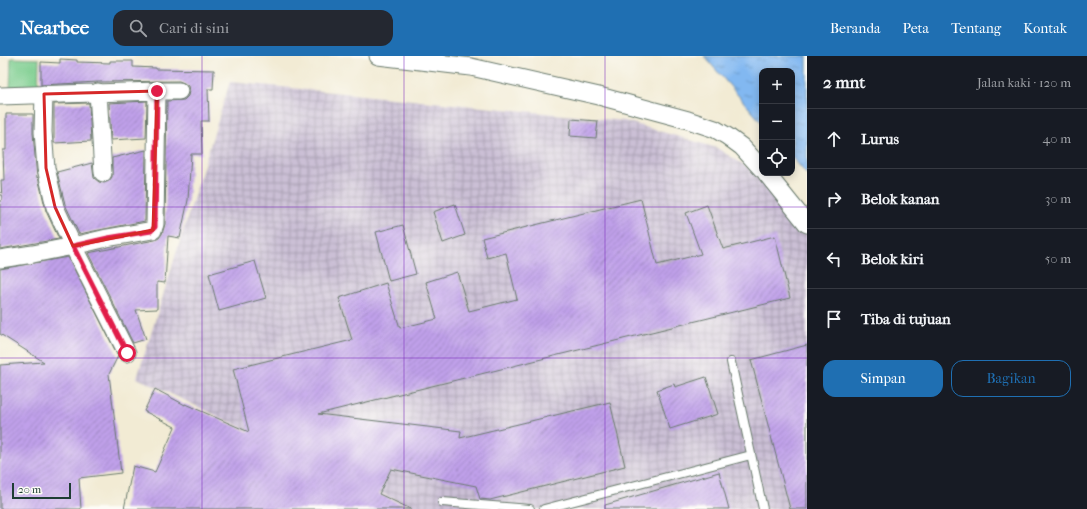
<!DOCTYPE html>
<html lang="id">
<head>
<meta charset="utf-8">
<style>
  :root { --surface:#171b24; --page:#242831; --text:#f1f3f6; --muted:#9ea1a6; --line:#363941; --accent:#1f6fb2 }
  body { margin:0; font-family:"IM FELL French Canon",serif; background:var(--page); color:var(--text) }
  .controls { position:absolute; right:12px; top:12px; display:grid; overflow:hidden; border-radius:8px; box-shadow:0 2px 10px #0003 }
  .controls button { width:36px; height:36px; display:grid; place-items:center; padding:0; border:0; border-bottom:1px solid var(--line); background:var(--surface); color:var(--text); font:20px sans-serif }
  .scale { position:absolute; left:12px; bottom:10px; width:59px; box-sizing:border-box; padding-left:4px; border:2px solid #1f3d34; border-top:0; font-size:11px; line-height:14px; white-space:nowrap; color:#1f3d34; -webkit-text-stroke:3px #fdfcf7; paint-order:stroke }
  .stop { position:absolute; width:12px; height:12px; margin:-9px; border:3px solid #e11d48; border-radius:50%; background:#fff }
  .stop.end { background:#e11d48; border-color:#fff; box-shadow:0 1px 4px #0008 }
  .list { margin:0; padding:0; list-style:none }
  h2 { display:flex; justify-content:space-between; align-items:center; height:52px; margin:0; padding:0 16px; font-size:17px }
  h2 small { font-size:13px; font-weight:400; color:var(--muted) }
  .list li { display:grid; grid-template-columns:26px 1fr auto; gap:12px; align-items:center; box-sizing:border-box; height:60px; padding:0 16px; border-top:1px solid var(--line) }
  .list b { display:block; font-size:15px; white-space:nowrap }
  .list em { font-size:13px; font-style:normal; color:var(--muted) }
  .actions { display:flex; gap:8px; padding:12px 16px }
  .actions a { flex:1; padding:9px 0; border:1px solid var(--accent); border-radius:12px; text-align:center; font-size:14px; color:var(--accent) }
  .actions .main { background:var(--accent); color:#fff }
  .icon { flex:none; width:22px; height:22px; fill:none; stroke:currentColor; stroke-width:2; stroke-linecap:round; stroke-linejoin:round }
  .map { position:relative; flex:none; width:807px; height:453px; overflow:hidden }
  header { display:flex; align-items:center; gap:24px; box-sizing:border-box; height:56px; padding:0 20px; background:var(--accent); color:#fff }
  header strong { font-size:19px }
  nav { display:flex; gap:22px; margin-inline-start:auto; font-size:14px }
  .search { width:280px; height:36px; background:var(--page); display:flex; align-items:center; gap:10px; box-sizing:border-box; padding:0 14px; border-radius:12px; color:var(--muted); font-size:15px }
  main { display:flex }
  aside { flex:1; background:var(--surface) }
  .map>svg:first-child { display:block }
</style>
</head>
<body>
<header>
<strong>Nearbee</strong>
<div class="search"><svg class="icon" aria-label="search" viewBox="0 0 24 24"><circle cx="10" cy="10" r="6"/><path d="M15 15l6 6"/></svg>Cari di sini</div>
<nav><a>Beranda</a><a>Peta</a><a>Tentang</a><a>Kontak</a></nav>
</header>
<main>
<div class="map">
<svg width="807" height="453" viewBox="0 0 807 453">
  <defs>
    <pattern id="industrial-grid" width="8" height="8" patternUnits="userSpaceOnUse"><rect width="8" height="8" fill="#cbbfd5"/><path d="M0 4h8M4 0v8" fill="none" stroke="#a49cae"/></pattern>
    <pattern id="water-ripples" width="26" height="14" patternUnits="userSpaceOnUse"><rect width="26" height="14" fill="#82b8f1"/><path d="M2 4q2-2 4 0t4 0M15 11q2-2 4 0t4 0" fill="none" stroke="#6a97c4"/></pattern>
    <pattern id="building-hatch" width="6" height="6" patternUnits="userSpaceOnUse"><rect width="6" height="6" fill="#c0a0ea"/><path d="M-1 1l2-2M0 6l6-6M5 7l2-2" fill="none" stroke="#9b84be"/></pattern>
  </defs>
  <rect width="100%" height="100%" fill="#fdfcf7"/>
  <filter id="ink" filterUnits="userSpaceOnUse"><feTurbulence type="fractalNoise" baseFrequency=".025" numOctaves="2"/><feDisplacementMap in="SourceGraphic" scale="8" xChannelSelector="R" yChannelSelector="G"/><feConvolveMatrix kernelMatrix="1 2 1 2 8 2 1 2 1" color-interpolation-filters="sRGB"/></filter>
  <filter id="wash" filterUnits="userSpaceOnUse"><feTurbulence type="fractalNoise" baseFrequency=".012" numOctaves="4" result="noise"/><feDisplacementMap in="SourceGraphic" scale="16" xChannelSelector="R" yChannelSelector="G"/><feGaussianBlur stdDeviation="0.9" result="paint"/><feColorMatrix in="noise" values="0 0 0 0 0 0 0 0 0 0 0 0 0 0 0 0 0 1.4 0 .05"/><feComposite in="paint" operator="in"/></filter>
  <g filter="url(#wash)">
    <rect width="100%" height="100%" fill="#f2ebd4"/>
    <path fill="url(#industrial-grid)" d="M230 26 625 65 717 92 771 126 807 175V453H414L137 322Z"/>
    <path fill="#7bcd8e" stroke="#4d8561" d="M11 2 39 3 38 37 10 36Z"/>
    <path fill="url(#water-ripples)" stroke="#507a92" d="M704 0H807V119L792 101V15H762V67Z"/>
    <g id="blocks">
      <path fill="url(#building-hatch)" d="M60 3 77 4V6L110 7V5H133V11L156 12V13L214 14 213 33H208L209 65H201L202 98H191L188 144 180 182 168 180 165 227 157 226V253L136 254 146 283 133 287 88 197 155 184 159 182 162 178 165 168 167 45 184 44 188 40 189 35 188 30 184 27 179 25 98 26 41 29V6L60 7Z
        M147 45 146 82 111 84 109 47Z
        M89 47 91 85 54 87V48Z
        M6 58H33V77L37 122 38 121 46 155 59 183 0 193V145L2 144 1 124H4L3 94H6Z
        M571 63 598 65 596 82 570 80Z
        M146 94 145 165 79 178 65 148 57 116 92 107 94 122 99 126 104 127 109 125 112 121V102Z
        M641 143 657 209 701 198 686 157 707 149 723 193 775 180 790 242 318 358 461 375 460 382 610 346 625 410 490 444 480 443 476 430 391 413 379 438 411 453H124L133 410 155 416 175 371 144 355 155 333 185 349V348L249 376 233 313 352 284 339 242 386 227 400 272 437 263 426 226 457 216 469 255 517 243 506 197 487 202 482 182Z
        M455 148 465 179 443 187 433 156Z
        M403 169 416 218 389 225 376 176Z
        M68 201 118 300 109 318 121 417 79 422 81 453H0V309L44 306 0 278V213Z
        M255 205 266 242 219 255 209 218Z
        M807 289V453H790L751 304Z
        M706 321 718 358 670 373 657 334 674 328 675 331Z
        M719 416 729 453H605V449Z"/>
    </g>
  </g>
  <g filter="url(#ink)">
    <use href="#blocks" fill-opacity="0" stroke="#697a6c" stroke-width="1"/>
    <g fill="none" stroke-linecap="round" stroke-linejoin="round">
      <defs>
        <path id="service" d="M731 306 763 453
          M442 446 530 453
          M544 453 751 399"/>
        <path id="minor" d="M378 0 471 11 599 40 688 64 715 73 727 80 742 91 762 113
          M98 36 103 117
          M44 38 43 76 46 112 55 151 73 190 127 297
          M0 40 157 35H179
          M766 117 807 168
          M0 203 33 198 73 190 107 182 153 174 155 168 157 35"/>
      </defs>
      <use href="#service" stroke="#697a6c" stroke-width="10"/>
      <use href="#minor" stroke="#697a6c" stroke-width="19"/>
      <use href="#service" stroke="#fff" stroke-width="8"/>
      <use href="#minor" stroke="#fff" stroke-width="17"/>
    </g>
  </g>
  <g fill="none" stroke-linecap="round" stroke-linejoin="round" filter="url(#ink)">
    <path stroke="#e11d48" stroke-width="5" d="M127 297 73 190 108 182 151 175 155 171 157 35"/>
  </g>
  <path fill="none" stroke="#d62828" stroke-width="3" stroke-linejoin="round" d="M157 35 153 174 73 190 55 151 46 112 44 38Z"/>
  <path fill="none" stroke="#7b2cbf" stroke-width="1" stroke-opacity="0.55" d="M202 0V453M404 0V453M605 0V453M0 151H807M0 302H807"/>
</svg>
<div class="controls">
<button>+</button>
<button>−</button>
<button><svg class="icon" aria-label="locate" viewBox="0 0 24 24"><circle cx="12" cy="12" r="6"/><path d="M12 2v4M12 18v4M2 12h4M18 12h4"/></svg></button>
</div>
<div class="scale">20 m</div>
<div class="stop" style="left:127px;top:297px"></div>
<div class="stop end" style="left:157px;top:35px"></div>
</div>
<aside>
<h2>2 mnt<small>Jalan kaki · 120 m</small></h2>
<ul class="list">
<li><svg class="icon" aria-label="ahead" viewBox="0 0 24 24"><path d="M12 20V5M6 11l6-6 6 6"/></svg><div><b>Lurus</b></div><em>40 m</em></li>
<li><svg class="icon" aria-label="right" viewBox="0 0 24 24"><path d="M7 20v-9h11M14 6l5 5-5 5"/></svg><div><b>Belok kanan</b></div><em>30 m</em></li>
<li><svg class="icon" aria-label="left" viewBox="0 0 24 24"><path d="M17 20v-9H6M10 6l-5 5 5 5"/></svg><div><b>Belok kiri</b></div><em>50 m</em></li>
<li><svg class="icon" aria-label="arrive" viewBox="0 0 24 24"><path d="M6 21V4h12l-3 4 3 4H6"/></svg><div><b>Tiba di tujuan</b></div></li>
</ul>
<div class="actions"><a class="main">Simpan</a><a>Bagikan</a></div>
</aside>
</main>
</body>
</html>
